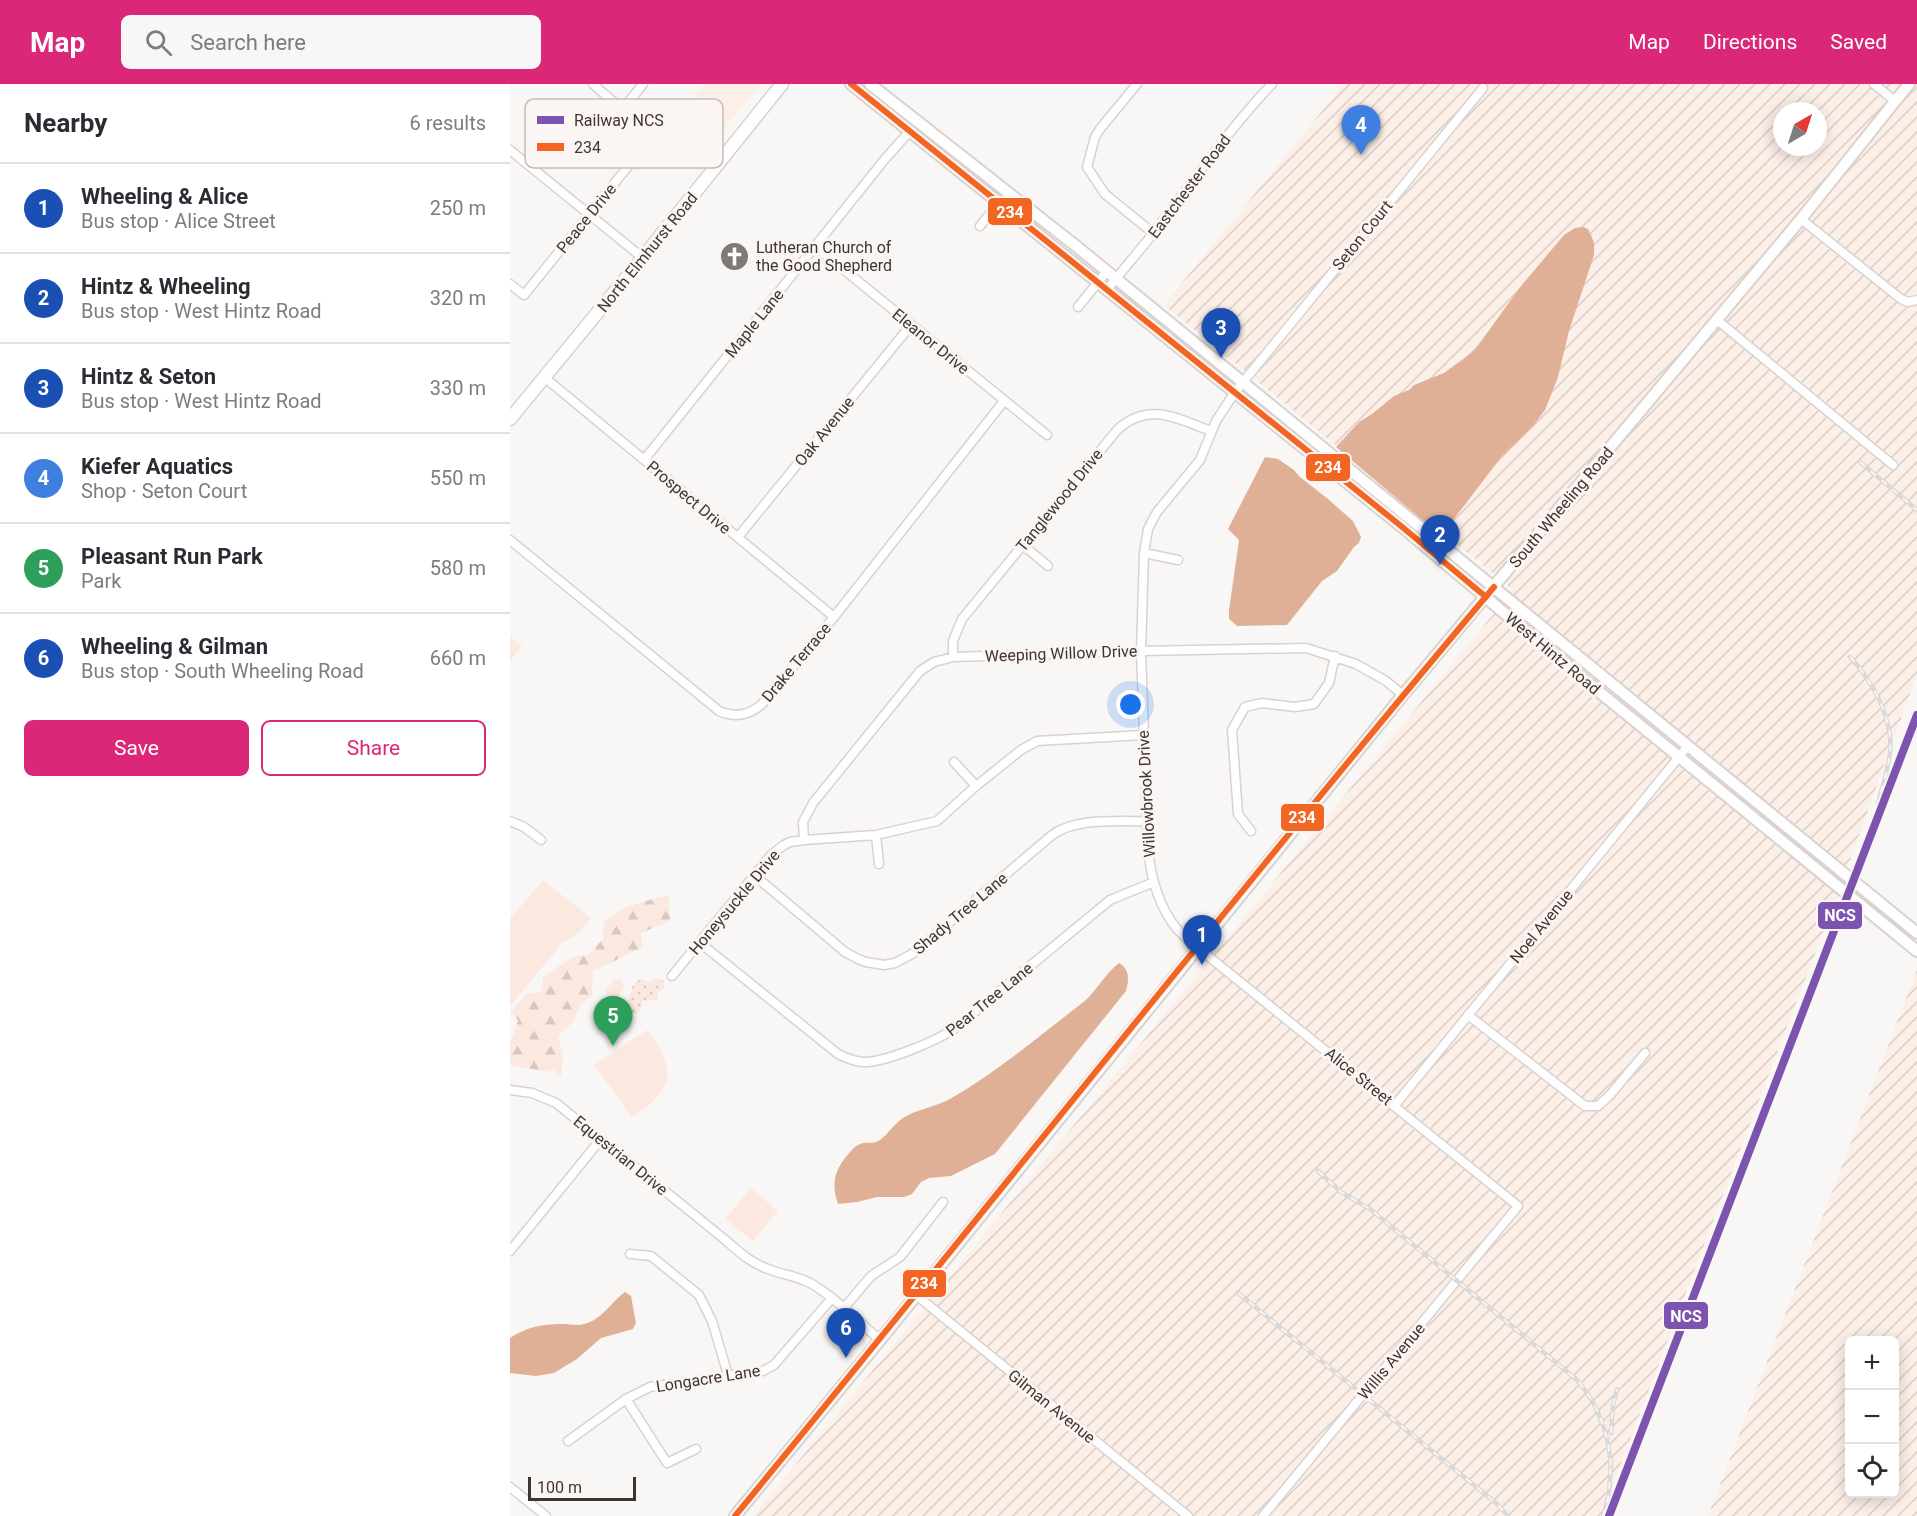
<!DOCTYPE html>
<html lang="en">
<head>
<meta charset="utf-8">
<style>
  :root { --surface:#fff; --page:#f7f7f7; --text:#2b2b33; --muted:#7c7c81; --line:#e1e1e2; --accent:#db2777 }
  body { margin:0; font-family:Roboto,sans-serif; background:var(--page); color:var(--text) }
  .controls { position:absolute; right:18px; bottom:18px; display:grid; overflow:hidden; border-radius:9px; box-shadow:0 3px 15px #0003 }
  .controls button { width:54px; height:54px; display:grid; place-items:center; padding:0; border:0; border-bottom:2px solid var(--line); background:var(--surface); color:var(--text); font:30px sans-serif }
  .compass { position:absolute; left:1263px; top:18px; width:54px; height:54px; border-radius:50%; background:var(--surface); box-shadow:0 3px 15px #0003; rotate:39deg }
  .scale { position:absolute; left:18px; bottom:15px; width:108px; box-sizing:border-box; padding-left:6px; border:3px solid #413530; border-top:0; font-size:16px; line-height:21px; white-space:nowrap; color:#413530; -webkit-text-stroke:4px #fbf6f3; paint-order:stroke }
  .you { position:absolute; left:621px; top:621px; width:21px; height:21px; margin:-15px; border:4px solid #fff; border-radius:50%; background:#1a73e8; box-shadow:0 0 0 9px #1a73e833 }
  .badge { display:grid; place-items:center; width:39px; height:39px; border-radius:50%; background:var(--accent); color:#fff; font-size:20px; font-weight:700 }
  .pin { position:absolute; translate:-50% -50px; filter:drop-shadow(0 2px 3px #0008) }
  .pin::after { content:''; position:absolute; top:32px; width:21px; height:18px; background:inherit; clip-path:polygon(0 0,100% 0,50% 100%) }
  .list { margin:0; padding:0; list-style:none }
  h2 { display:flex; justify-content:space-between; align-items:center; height:78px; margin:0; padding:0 24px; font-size:26px }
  h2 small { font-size:20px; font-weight:400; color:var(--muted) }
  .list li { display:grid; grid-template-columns:39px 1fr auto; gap:18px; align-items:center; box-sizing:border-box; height:90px; padding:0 24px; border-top:2px solid var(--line) }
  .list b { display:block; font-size:22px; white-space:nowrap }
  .list p { margin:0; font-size:20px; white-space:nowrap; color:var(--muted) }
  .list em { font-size:20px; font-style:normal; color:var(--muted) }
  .actions { display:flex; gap:12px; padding:18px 24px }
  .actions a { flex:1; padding:14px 0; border:2px solid var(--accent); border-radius:9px; text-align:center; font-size:21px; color:var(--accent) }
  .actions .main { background:var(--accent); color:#fff }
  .icon { flex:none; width:33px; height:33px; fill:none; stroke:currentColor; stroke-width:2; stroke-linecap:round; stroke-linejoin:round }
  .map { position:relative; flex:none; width:1407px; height:1432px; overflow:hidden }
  header { display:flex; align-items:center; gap:36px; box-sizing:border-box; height:84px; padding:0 30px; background:var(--accent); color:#fff }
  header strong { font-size:28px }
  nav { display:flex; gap:33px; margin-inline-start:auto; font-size:21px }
  .search { width:420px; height:54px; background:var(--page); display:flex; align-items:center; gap:15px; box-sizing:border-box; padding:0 21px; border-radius:9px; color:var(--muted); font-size:22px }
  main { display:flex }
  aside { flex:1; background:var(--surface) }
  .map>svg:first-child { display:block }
</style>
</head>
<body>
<header>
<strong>Map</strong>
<div class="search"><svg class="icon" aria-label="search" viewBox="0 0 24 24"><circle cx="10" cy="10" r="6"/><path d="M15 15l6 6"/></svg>Search here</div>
<nav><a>Map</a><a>Directions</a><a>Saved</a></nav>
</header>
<main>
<aside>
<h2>Nearby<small>6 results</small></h2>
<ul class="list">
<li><span class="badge" style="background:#1a4fb4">1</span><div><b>Wheeling &amp; Alice</b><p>Bus stop · Alice Street</p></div><em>250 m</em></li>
<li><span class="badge" style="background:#1a4fb4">2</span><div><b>Hintz &amp; Wheeling</b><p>Bus stop · West Hintz Road</p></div><em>320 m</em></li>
<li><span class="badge" style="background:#1a4fb4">3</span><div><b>Hintz &amp; Seton</b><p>Bus stop · West Hintz Road</p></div><em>330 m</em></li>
<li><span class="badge" style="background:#3f7fe0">4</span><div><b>Kiefer Aquatics</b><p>Shop · Seton Court</p></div><em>550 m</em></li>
<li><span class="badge" style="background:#2e9e5b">5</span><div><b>Pleasant Run Park</b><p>Park</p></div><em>580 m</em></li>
<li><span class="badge" style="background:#1a4fb4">6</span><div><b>Wheeling &amp; Gilman</b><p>Bus stop · South Wheeling Road</p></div><em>660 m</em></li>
</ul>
<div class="actions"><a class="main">Save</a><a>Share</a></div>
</aside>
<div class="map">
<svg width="1407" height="1432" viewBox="0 0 1407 1432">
  <defs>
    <pattern id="industrial-furrows" width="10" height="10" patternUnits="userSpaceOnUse" patternTransform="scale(1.5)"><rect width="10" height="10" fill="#fcefe8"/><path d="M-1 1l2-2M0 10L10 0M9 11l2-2" fill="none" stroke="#d9cec7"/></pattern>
    <pattern id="forest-firs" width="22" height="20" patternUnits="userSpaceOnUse" patternTransform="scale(1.5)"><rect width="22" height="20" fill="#fbe9e0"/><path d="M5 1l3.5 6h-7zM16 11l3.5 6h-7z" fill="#d8c8c0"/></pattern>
    <pattern id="park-dots" width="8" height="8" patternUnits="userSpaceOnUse" patternTransform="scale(1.5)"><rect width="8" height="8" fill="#fbe9e0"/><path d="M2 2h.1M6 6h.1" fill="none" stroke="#d8c8c0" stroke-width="1.8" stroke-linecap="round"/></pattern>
  </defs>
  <rect width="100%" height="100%" fill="#f9f7f5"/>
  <path fill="#fcefe8" d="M195 0H251L204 57 171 30Z"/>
  <path fill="url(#industrial-furrows)" fill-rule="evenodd" d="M834 0H1407V590L1333 796 1091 1432H243L1003 506 654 221ZM1272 27H1308V63H1272Z
    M1407 886V1432H1198ZM1384 1256V1410H1340V1256Z"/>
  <path fill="url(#forest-firs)" d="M159 811 160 837 131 849 132 864 83 887 82 911 71 920 62 939 48 952 53 973 51 992 46 991 44 985 38 988 0 981V955H2L8 936 0 929 18 909 31 908 33 893 64 872 78 871 93 855 94 838 117 822Z"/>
  <path fill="url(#park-dots)" d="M146 894 152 896 154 899V904L149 908 146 916 132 917V924L127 930 117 928C116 922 120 907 123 902 125 897 128 897 132 895L140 899Z"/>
  <path fill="#fbe9e0" d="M0 553 12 562 0 577Z
    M33 796 81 834C72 846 63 855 48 860L50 862 0 922V835Z
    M104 895 111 896 114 903 109 912 103 916 98 914 95 907Z
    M137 946C167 985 165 1006 122 1033L84 981Z
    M241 1104 268 1127 243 1157 215 1135Z"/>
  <path fill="#e0b096" d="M1073 143 1078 145 1084 158V171L1059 247 1048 293 1035 326 1023 342 992 372 931 452 826 363 849 338 862 330 884 312 899 306 904 301 934 289 964 267 1011 202 1054 151 1065 144Z
    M755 373 768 375 784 386 790 393 818 415 843 437 851 453 849 459 844 463 827 487 812 497 777 541 727 542 719 535V526L729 456 718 445Z
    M609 879C620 885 619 896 616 907L485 1070 441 1092 419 1094 411 1098 402 1110 394 1113H367L347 1118 328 1120C320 1098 326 1083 341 1067 354 1053 359 1063 370 1056 378 1050 384 1040 393 1034 407 1025 425 1023 440 1015 488 987 532 950 576 916 588 904 596 889 609 879Z
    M115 1208 121 1212 126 1239 123 1245 91 1254 67 1275 44 1289 26 1292 0 1289V1254C18 1242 34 1240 55 1240 61 1240 68 1242 74 1240 93 1235 100 1219 115 1208Z"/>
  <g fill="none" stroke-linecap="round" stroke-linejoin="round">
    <defs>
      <path id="street" d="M627 0 590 45 585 53 577 83 595 110 643 149
        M1364 0 1385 17
        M113 25 133 0
        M0 66 133 174
        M1291 135 1391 215 1398 218 1407 216
        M470 142 489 118
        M306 163 537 351
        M0 200 14 211 128 70 132 53 125 37 83 0
        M597 206C612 186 629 168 644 148 683 98 718 46 762 0
        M568 223 597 187
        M1207 236 1383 381
        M34 293 324 533
        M134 376 375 75 400 47
        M228 453 401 241
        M0 456 209 627C225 634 239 632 252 620L324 533 494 317
        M513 461 538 482
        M634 469 668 476
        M443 573V557L452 535 608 345C639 317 668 335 701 347
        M444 678 466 702
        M0 737 14 743 31 756
        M741 747 728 730 722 646 735 623 752 619 785 623 804 620 819 599 825 572
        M366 751 369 780
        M294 756 293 738 303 719 410 587 424 578 443 573 631 567 796 564 846 580 876 597 893 611
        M244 791 335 868 348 875 356 878 374 881 385 879 402 870 541 752C565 733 607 738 636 737
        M189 858 328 970C336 974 345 978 355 978 376 978 426 957 444 945L600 816 644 798
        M162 892 261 771 274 761 280 758 294 756 366 751 427 737 466 702 511 666 527 657 633 651
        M958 931 1075 1022H1088L1100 1011 1135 969
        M0 1006 22 1009 46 1019 213 1154C227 1166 240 1179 258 1185 273 1191 288 1192 302 1200 327 1215 348 1237 370 1256
        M885 1021 1177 663
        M0 1167 91 1055
        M120 1170 141 1172 189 1211 202 1237 218 1291
        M406 1211 678 1432
        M334 1224 361 1192 390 1173 433 1118
        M116 1315 157 1379 186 1365
        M58 1357 116 1315 140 1303 253 1287 264 1281 322 1214
        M0 1403 36 1432
        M753 1432 1008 1122 688 864C682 858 673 852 667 845 649 823 641 794 638 766L631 567 634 469 638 445 647 428 690 376 706 337 725 308 973 4"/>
      <path id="secondary" d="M341 0 891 442 1044 571 1407 867
        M360 0 566 162 1407 849
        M225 1432 370 1256 893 611 1291 135 1399 0"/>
      <path id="primary" d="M0 335 130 177 272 0"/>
    </defs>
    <use href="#street" stroke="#d9d2cf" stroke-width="11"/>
    <use href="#secondary" stroke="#d9d2cf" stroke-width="14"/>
    <use href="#primary" stroke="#d9d2cf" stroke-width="15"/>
    <use href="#street" stroke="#fefefe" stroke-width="8"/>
    <use href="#secondary" stroke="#fefefe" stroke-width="10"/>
    <use href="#primary" stroke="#fefefe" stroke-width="12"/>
    <defs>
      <path id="rail" d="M1350 378 1407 426
        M1340 573C1362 596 1384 636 1380 669 1378 686 1372 703 1368 719
        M808 1087 831 1108 860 1125 1066 1295C1089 1321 1098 1348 1101 1382
        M728 1209 986 1419 998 1432
        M1101 1349 1103 1321 1107 1305
        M1093 1432 1099 1410 1101 1376"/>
    </defs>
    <use href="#rail" stroke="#dad8d8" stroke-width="4.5"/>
    <use href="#rail" stroke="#fbf6f3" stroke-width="2" stroke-dasharray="7" stroke-linecap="butt"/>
    <defs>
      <path id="bus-1" d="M341 0 891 442 976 513
        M225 1432C479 1123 726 809 984 503"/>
    </defs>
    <use href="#bus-1" stroke="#fbf6f3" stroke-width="10"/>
    <use href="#bus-1" stroke="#f26522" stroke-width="6"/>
    <defs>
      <path id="rail-1" d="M1099 1432 1407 631"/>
    </defs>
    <use href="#rail-1" stroke="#fbf6f3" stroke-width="12"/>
    <use href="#rail-1" stroke="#7c53af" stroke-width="8"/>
  </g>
  <defs>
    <symbol id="church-disc" viewBox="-11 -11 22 22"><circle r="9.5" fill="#817975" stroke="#fbf6f3"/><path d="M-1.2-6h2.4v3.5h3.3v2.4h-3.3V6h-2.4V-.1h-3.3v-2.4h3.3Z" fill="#fff"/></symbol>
  </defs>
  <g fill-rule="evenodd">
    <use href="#church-disc" x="208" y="156" width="33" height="33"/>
  </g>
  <g text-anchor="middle" stroke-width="6" stroke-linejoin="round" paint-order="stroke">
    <g font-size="16" fill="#413530" stroke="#fbf6f3">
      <text transform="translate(679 102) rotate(-53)" y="6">Eastchester Road</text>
      <text transform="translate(76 134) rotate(-51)" y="6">Peace Drive</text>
      <text transform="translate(852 151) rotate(-51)" y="6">Seton Court</text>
      <text transform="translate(137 168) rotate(-51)" y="6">North Elmhurst Road</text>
      <text transform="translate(244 239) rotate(-51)" y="6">Maple Lane</text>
      <text transform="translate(421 257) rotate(39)" y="6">Eleanor Drive</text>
      <text transform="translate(314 347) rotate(-51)" y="6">Oak Avenue</text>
      <text transform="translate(179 413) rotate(40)" y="6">Prospect Drive</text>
      <text transform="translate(549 416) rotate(-51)" y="6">Tanglewood Drive</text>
      <text transform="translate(1051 423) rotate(-50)" y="6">South Wheeling Road</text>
      <text transform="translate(551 569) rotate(-2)" y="6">Weeping Willow Drive</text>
      <text transform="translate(1043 569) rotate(40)" y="6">West Hintz Road</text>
      <text transform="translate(286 578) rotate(-50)" y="6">Drake Terrace</text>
      <text transform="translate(636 710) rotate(-93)" y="6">Willowbrook Drive</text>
      <text transform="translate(224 818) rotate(-50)" y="6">Honeysuckle Drive</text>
      <text transform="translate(450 829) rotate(-40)" y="6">Shady Tree Lane</text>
      <text transform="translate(1031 842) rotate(-51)" y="6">Noel Avenue</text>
      <text transform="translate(479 915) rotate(-39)" y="6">Pear Tree Lane</text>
      <text transform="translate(849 992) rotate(39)" y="6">Alice Street</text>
      <text transform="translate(111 1071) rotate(39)" y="6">Equestrian Drive</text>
      <text transform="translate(881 1277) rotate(-50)" y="6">Willis Avenue</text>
      <text transform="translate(198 1294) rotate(-9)" y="6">Longacre Lane</text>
      <text transform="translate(542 1322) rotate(39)" y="6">Gilman Avenue</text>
    </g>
    <g font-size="16" fill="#413530" stroke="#fbf6f3" text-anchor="start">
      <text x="246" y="169">Lutheran Church of<tspan x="246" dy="18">the Good Shepherd</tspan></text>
    </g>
  </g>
  <rect x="15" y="15" width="198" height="69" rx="9" fill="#fbf6f3" stroke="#c3bcb8" stroke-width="1.5"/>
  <rect x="27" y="32" width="27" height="8" fill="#7c53af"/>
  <rect x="27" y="59" width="27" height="8" fill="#f26522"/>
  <g font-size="16" fill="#413530">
    <text x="64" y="42">Railway NCS</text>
    <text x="64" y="69">234</text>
  </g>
  <g stroke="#fbf6f3" stroke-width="2">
    <rect x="477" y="113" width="46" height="29" rx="6" fill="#f26522"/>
    <rect x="795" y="369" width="46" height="29" rx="6" fill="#f26522"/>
    <rect x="770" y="719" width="45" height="29" rx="6" fill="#f26522"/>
    <rect x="1307" y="817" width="46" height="29" rx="6" fill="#7c53af"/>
    <rect x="392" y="1185" width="45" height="29" rx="6" fill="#f26522"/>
    <rect x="1153" y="1217" width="46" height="29" rx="6" fill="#7c53af"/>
  </g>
  <g font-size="16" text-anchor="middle" font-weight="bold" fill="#fff">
    <text x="500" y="134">234</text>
    <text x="818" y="389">234</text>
    <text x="792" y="739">234</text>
    <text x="1330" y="837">NCS</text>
    <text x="414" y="1205">234</text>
    <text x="1176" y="1238">NCS</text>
  </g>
</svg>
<div class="controls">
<button>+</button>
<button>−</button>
<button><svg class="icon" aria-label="locate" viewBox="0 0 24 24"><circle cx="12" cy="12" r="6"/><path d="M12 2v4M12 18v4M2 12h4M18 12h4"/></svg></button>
</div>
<svg class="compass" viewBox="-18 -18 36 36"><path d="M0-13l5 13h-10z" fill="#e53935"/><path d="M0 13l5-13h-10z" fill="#7c7c81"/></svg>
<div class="scale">100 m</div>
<div class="you"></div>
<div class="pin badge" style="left:692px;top:881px;background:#1a4fb4">1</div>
<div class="pin badge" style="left:930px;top:481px;background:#1a4fb4">2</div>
<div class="pin badge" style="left:711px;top:274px;background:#1a4fb4">3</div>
<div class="pin badge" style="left:851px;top:71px;background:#3f7fe0">4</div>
<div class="pin badge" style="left:103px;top:962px;background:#2e9e5b">5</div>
<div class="pin badge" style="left:336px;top:1274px;background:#1a4fb4">6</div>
</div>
</main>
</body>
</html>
